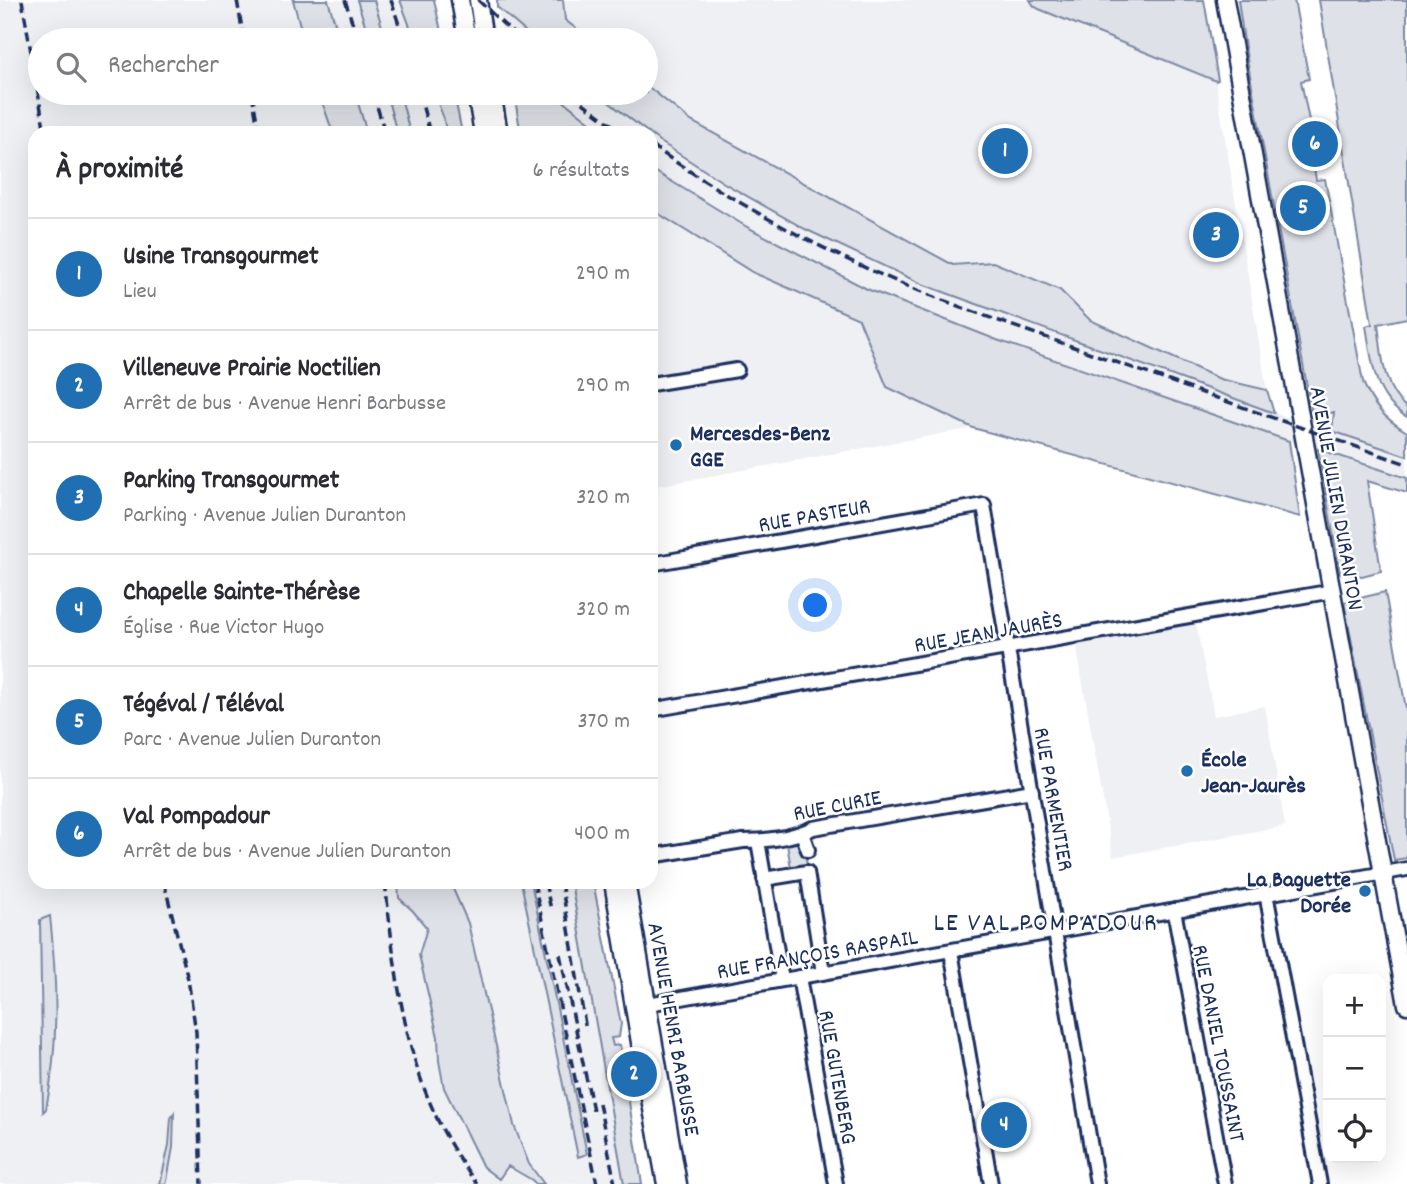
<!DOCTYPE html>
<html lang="fr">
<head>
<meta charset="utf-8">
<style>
  :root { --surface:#fff; --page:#f2f2f3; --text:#2b2b33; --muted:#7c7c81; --line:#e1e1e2; --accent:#1f6fb2 }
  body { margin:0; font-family:Dekko,sans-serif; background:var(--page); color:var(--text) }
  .controls { position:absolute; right:21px; bottom:21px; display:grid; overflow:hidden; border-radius:14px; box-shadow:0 7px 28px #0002 }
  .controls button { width:63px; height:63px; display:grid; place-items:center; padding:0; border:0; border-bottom:2px solid var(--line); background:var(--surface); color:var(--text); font:35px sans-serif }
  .you { position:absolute; left:816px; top:606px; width:24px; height:24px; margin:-18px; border:5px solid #fff; border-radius:50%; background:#1a73e8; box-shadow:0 0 0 10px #1a73e833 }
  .badge { display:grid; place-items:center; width:46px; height:46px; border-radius:50%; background:var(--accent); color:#fff; font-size:23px; font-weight:700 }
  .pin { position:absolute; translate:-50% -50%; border:4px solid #fff; box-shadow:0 2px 7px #0006 }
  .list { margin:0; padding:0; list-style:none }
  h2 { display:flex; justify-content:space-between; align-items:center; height:91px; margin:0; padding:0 28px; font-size:30px }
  h2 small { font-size:23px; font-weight:400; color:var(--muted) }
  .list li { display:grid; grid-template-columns:46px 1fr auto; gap:21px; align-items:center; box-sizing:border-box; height:112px; padding:0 28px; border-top:2px solid var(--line) }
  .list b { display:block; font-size:26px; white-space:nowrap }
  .list p { margin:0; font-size:23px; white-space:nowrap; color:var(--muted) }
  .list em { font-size:23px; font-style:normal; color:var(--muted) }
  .icon { flex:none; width:38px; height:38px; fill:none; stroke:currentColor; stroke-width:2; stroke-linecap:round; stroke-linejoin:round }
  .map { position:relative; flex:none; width:1407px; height:1184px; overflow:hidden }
  .search { position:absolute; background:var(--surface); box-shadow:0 7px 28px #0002; left:28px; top:28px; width:630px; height:77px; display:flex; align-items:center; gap:18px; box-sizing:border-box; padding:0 24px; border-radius:38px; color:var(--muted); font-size:26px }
  .panel { position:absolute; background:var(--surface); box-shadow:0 7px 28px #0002; left:28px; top:126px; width:630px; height:763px; border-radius:21px }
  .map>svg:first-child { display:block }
</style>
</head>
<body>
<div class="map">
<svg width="1407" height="1184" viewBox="0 0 1407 1184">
  <rect width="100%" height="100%" fill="#fff"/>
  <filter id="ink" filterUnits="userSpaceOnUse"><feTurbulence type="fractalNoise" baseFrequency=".0143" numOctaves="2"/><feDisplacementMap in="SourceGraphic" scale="14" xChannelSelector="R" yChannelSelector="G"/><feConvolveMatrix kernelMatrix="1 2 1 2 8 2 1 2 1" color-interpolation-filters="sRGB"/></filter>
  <g filter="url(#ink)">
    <path fill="#eff0f4" d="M0 0H400L415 40H40V93H434L449 133H35V882H591L641 1184H0Z
      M563 0H1202L1267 390 1220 379 1089 320 1060 290 993 262 953 265 691 121 646 85V40H591L565 20Z
      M497 7 508 15 535 40H505Z
      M553 93H597L649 133H604Z
      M651 134 724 183 805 229 922 284 1168 375 1274 413 1407 456V478L1289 441 997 340 867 289 747 227 651 169Z
      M651 209 752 272 859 319 887 387 973 428 651 487Z
      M1196 624 1214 716 1265 706 1285 826 1113 857 1076 644Z"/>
    <path fill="#dee1e7" stroke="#7c88a2" stroke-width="2" d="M293 0H328L340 40H304Z
      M357 0H374L386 40H370Z
      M400 0H434L443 40H415Z
      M497 0H563L565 20 591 40H535L497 7Z
      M1030 0H1204L1218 80 1216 81 1039 9 1034 6Z
      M1238 0H1294L1309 79 1301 81 1316 155 1312 156 1316 180 1325 179 1363 382C1373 406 1384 418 1407 432V456L1332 431 1334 412 1313 419 1245 48Z
      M1319 0H1407V318L1378 324C1382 353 1382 389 1407 408V417C1373 398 1372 360 1366 326L1372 324Z
      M646 85 691 121 953 265 993 262 1060 290 1090 320 1220 379 1267 390 1274 413 922 284 805 229 724 183 659 141 597 93H646Z
      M319 93H355L367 133H333Z
      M386 93H400L410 133H397Z
      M434 93H454L462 133H446L444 119Z
      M514 93H553L604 133H526L520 129Z
      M651 169 747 227 867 289 997 340 1289 441 1300 517 973 428 887 387 859 319 752 272 651 209Z
      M1318 449 1407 478V493L1367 481 1381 571 1362 576 1340 573Z
      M1385 592 1407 714V858L1394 860 1344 602Z
      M802 841 804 844 807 865 791 868 787 844Z
      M398 882H450L468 923 514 1125 529 1164 544 1184H536L532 1180 508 1166 499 1179 483 1167 444 1088 439 1061 438 1037 419 955 427 928 413 911 399 898Z
      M521 882H531L587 1154 578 1157Z
      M571 882H593L621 1024 619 1037 611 1038 613 1046 620 1045 642 1184H624Z
      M50 916C57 981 59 1045 46 1109L43 1112 40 920Z
      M174 1113 173 1147 167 1181 166 1184H160L169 1145 171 1118Z"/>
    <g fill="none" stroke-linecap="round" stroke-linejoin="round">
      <defs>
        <path id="minor" d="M651 384 737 370
          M651 564 984 505 1097 1184
          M651 710 1333 591
          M802 833 808 850
          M758 841 782 980
          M651 856 743 841C766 841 792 838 813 828L1032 791
          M764 879 807 872 823 973
          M1266 893 1320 1184
          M1174 910 1225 1184
          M951 951 991 1184
          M799 977 836 1184
          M643 1012 648 1004 1407 869"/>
        <path id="major" d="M460 0 467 40
          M478 0 484 40
          M1225 0C1284 335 1346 670 1407 1005
          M476 93 483 133
          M492 93 499 133
          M613 882 644 1066 666 1184
          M626 882 678 1184"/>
      </defs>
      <use href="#minor" stroke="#1b2f5e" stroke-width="18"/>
      <use href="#major" stroke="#1b2f5e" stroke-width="21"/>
      <use href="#minor" stroke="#fff" stroke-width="12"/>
      <use href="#major" stroke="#fff" stroke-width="16"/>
      <path stroke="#1b2f5e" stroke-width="3.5" stroke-dasharray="10 5" stroke-linecap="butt" d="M22 0 45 133
        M237 0 244 40
        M345 0 358 40
        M391 0 404 40
        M478 0 520 40
        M252 93 259 133
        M373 93 385 133
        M419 93 430 133
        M570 93 623 133
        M651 145C722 195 798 238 877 273 947 304 1019 328 1091 353 1196 391 1301 428 1407 464
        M164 882 188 979 196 1032 201 1184
        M385 882C398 995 406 1090 477 1184
        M534 882 597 1184
        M545 882 551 910
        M561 882 586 1030
        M560 954 594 1115
        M599 1103 615 1184"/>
    </g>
  </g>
  <g fill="#1f6fb2" stroke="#fff" stroke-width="2.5">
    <circle cx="676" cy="445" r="7"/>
    <circle cx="1187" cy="771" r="7"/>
    <circle cx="1365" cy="891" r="7"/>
  </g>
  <g text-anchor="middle" stroke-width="5" stroke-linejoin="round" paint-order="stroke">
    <g font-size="23" font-weight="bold" fill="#1b2f5e" stroke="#fff" text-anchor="start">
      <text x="690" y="440">Mercesdes-Benz<tspan x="690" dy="26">GGE</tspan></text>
      <text x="1201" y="766">École<tspan x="1201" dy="26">Jean-Jaurès</tspan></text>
      <text x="1351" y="886" text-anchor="end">La Baguette<tspan x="1351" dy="26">Dorée</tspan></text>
    </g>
    <g font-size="23" fill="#1b2f5e" stroke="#fff">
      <text transform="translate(1338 498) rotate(80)" y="8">AVENUE JULIEN DURANTON</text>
      <text transform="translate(814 514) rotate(-10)" y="8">RUE PASTEUR</text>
      <text transform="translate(988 631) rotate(-10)" y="8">RUE JEAN JAURÈS</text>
      <text transform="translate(1055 799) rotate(80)" y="8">RUE PARMENTIER</text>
      <text transform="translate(837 804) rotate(-11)" y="8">RUE CURIE</text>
      <text transform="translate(817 953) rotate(-10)" y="8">RUE FRANÇOIS RASPAIL</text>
      <text transform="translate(675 1029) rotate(80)" y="8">AVENUE HENRI BARBUSSE</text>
      <text transform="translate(1220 1043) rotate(79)" y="8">RUE DANIEL TOUSSAINT</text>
      <text transform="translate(839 1077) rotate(80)" y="8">RUE GUTENBERG</text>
    </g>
    <g font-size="26" letter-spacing="2" fill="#1b2f5e" stroke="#fff">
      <text x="1046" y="930">LE VAL POMPADOUR</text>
    </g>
  </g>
</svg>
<div class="controls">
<button>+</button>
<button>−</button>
<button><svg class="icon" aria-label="locate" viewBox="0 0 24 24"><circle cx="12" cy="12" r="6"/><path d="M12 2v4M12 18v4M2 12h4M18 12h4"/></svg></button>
</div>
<div class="you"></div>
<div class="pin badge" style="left:1005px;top:151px">1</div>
<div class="pin badge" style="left:634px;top:1074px">2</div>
<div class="pin badge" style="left:1216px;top:235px">3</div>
<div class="pin badge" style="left:1004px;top:1125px">4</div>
<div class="pin badge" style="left:1303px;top:208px">5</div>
<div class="pin badge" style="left:1315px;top:144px">6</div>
<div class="search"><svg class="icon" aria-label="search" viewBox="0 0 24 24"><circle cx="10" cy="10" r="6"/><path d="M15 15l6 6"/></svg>Rechercher</div>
<section class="panel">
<h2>À proximité<small>6 résultats</small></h2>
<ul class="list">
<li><span class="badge">1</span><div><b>Usine Transgourmet</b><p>Lieu</p></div><em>290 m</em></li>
<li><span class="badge">2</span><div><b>Villeneuve Prairie Noctilien</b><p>Arrêt de bus · Avenue Henri Barbusse</p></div><em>290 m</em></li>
<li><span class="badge">3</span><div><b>Parking Transgourmet</b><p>Parking · Avenue Julien Duranton</p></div><em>320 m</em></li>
<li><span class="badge">4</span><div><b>Chapelle Sainte-Thérèse</b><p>Église · Rue Victor Hugo</p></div><em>320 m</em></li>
<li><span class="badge">5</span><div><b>Tégéval / Téléval</b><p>Parc · Avenue Julien Duranton</p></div><em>370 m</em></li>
<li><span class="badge">6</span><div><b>Val Pompadour</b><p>Arrêt de bus · Avenue Julien Duranton</p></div><em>400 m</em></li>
</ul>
</section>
</div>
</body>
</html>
